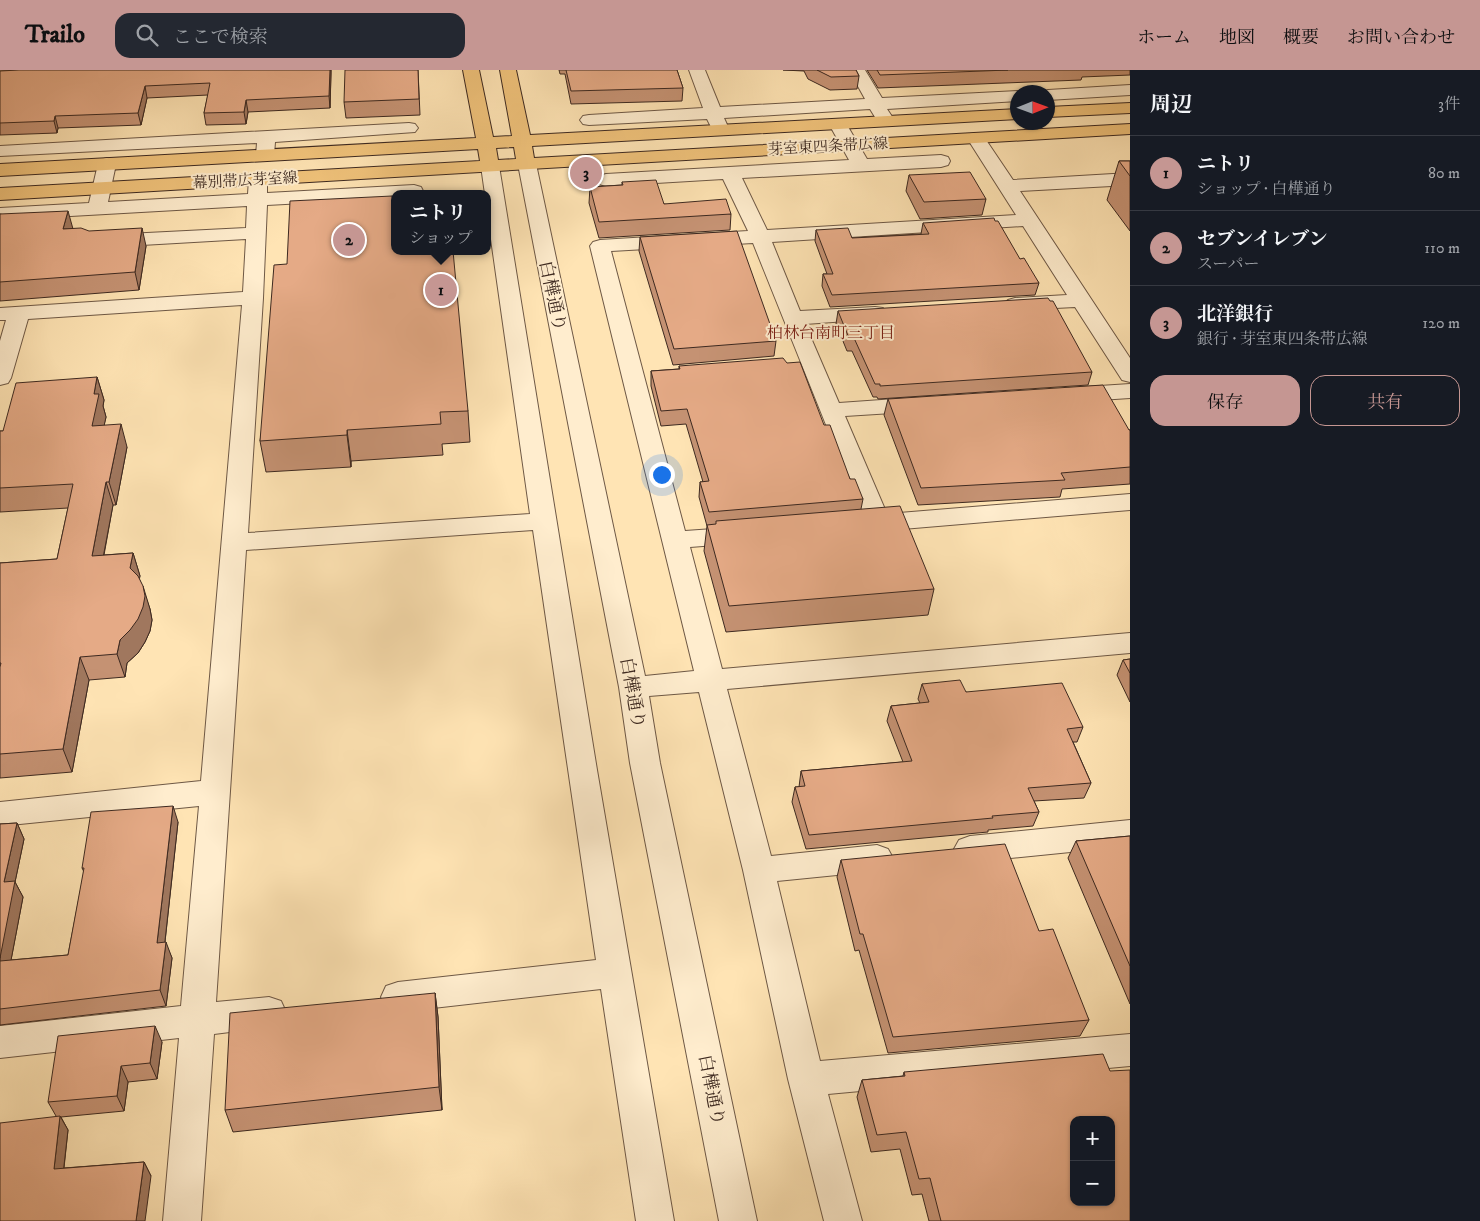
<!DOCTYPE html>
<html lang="ja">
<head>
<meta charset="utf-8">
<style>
  :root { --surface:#171b24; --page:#242831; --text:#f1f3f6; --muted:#9ea1a6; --line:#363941; --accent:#c59692 }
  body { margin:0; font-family:"IM FELL DW Pica","Noto Serif JP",serif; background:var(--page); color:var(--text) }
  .controls { position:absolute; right:15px; bottom:15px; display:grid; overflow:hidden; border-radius:10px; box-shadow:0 1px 4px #0004 }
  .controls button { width:45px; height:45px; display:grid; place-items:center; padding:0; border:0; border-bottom:1px solid var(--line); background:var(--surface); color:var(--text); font:25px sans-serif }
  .compass { position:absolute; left:1010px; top:15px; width:45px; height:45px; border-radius:50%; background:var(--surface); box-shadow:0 1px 4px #0004; rotate:89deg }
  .you { position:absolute; left:661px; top:404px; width:18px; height:18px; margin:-12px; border:4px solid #fff; border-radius:50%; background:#1a73e8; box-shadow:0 0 0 8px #1a73e833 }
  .badge { display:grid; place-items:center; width:32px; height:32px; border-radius:50%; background:var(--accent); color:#111; font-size:16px; font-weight:700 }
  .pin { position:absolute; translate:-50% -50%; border:2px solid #fff; box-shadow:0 1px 5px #0006 }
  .popup { position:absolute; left:391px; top:120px; width:100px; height:65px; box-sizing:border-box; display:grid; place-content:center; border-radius:10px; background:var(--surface); filter:drop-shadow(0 1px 4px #0005); font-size:16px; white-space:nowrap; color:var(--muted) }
  .popup b { font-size:19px; color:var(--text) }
  .popup::after { content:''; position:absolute; left:50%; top:100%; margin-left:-10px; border:10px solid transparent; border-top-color:var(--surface) }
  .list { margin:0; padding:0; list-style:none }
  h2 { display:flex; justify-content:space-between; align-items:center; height:65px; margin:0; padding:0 20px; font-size:21px }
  h2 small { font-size:16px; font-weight:400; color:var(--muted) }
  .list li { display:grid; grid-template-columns:32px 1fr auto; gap:15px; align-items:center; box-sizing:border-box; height:75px; padding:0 20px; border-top:1px solid var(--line) }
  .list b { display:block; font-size:19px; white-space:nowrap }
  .list p { margin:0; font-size:16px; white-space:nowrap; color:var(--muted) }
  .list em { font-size:16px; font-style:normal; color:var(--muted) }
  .actions { display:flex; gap:10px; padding:15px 20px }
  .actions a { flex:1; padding:11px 0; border:1px solid var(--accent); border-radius:15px; text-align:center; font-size:18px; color:var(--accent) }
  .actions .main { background:var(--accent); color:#111 }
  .icon { flex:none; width:28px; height:28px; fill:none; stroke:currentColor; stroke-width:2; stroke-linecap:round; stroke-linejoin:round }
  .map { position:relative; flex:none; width:1130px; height:1151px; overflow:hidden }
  header { display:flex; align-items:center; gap:30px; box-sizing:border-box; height:70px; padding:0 25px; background:var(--accent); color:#111 }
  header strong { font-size:24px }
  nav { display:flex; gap:28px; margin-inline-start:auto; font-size:18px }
  .search { width:350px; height:45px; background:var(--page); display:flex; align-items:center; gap:12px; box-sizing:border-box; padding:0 18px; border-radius:15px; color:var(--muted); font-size:19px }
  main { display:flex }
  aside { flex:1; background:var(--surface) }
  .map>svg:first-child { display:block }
</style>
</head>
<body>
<header>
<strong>Trailo</strong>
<div class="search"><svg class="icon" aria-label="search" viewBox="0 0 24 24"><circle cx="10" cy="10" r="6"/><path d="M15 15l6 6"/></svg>ここで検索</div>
<nav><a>ホーム</a><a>地図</a><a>概要</a><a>お問い合わせ</a></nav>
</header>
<main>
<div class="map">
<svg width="1130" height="1151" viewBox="0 0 1130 1151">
  <rect width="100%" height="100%" fill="#ffe4b4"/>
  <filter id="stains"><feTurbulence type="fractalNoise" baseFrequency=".004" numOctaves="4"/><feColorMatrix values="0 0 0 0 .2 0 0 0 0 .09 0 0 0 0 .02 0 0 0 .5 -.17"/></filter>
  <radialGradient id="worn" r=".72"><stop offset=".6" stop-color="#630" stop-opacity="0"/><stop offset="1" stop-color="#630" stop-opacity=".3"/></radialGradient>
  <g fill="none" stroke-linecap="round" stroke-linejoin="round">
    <defs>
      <path id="minor" d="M689 0H705L720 37 865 29 849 0H865L882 28 1018 21 1024 22H1018V31L887 39 893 48 890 52 884 53 878 52 870 39 724 48 729 59 726 63 720 64 714 63 707 49 589 55 583 54 580 50 583 46 589 45 703 38Z
        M1130 15V25L1048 30V22H1041L1048 20Z
        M838 49 844 50 867 89 941 85 948 87 950 91 948 95 941 97 742 108 767 160 1016 145 967 68 970 64 976 63 982 64 1013 110 1130 103V115L1020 121 1130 288V312L1122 310 1075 237 1015 240 1008 238 1004 234 1008 230 1015 228 1067 225 1023 156 772 172 800 241 875 237 883 238 886 243 883 248 875 249 805 254 839 333 924 327 932 329 935 334 932 339 924 341 845 346 887 444 1130 424V440L867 462 858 460 854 454 858 448 863 447 753 173 611 181 685 461 742 457 751 459 755 465 751 471 742 473 690 477 722 599 1130 563V583L727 619 771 786 877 775 888 779 893 788 888 797 877 801 777 811 820 991 1130 964V996L828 1024 862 1151H824L788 1009 743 800 699 622 649 626 660 693 757 1151H719L630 693 619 617 518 94 520 90 527 88 534 90 536 94 645 606 694 601 590 176 593 172 600 170 748 161 723 109 606 116 599 114 597 110 599 106 606 104 849 90 829 54 832 50Z
        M409 53 415 54 418 58 415 62 275 72 274 85 271 89 265 90 259 89 256 85 257 73 0 86V76Z
        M107 88 114 90 116 94 108 132 248 124 249 109 251 105 258 103 265 105 267 109V123L414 115 421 117 423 121 422 124H395V128L267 135 263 228 248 463 530 444 487 141V124H485L481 96 483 92 490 90 497 92 499 96 597 700 674 1151H636L601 919 398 942 386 938 381 927 386 916 398 912 596 890 533 460 246 480 216 932 269 927 281 931 286 942 281 953 269 957 214 964 201 1151H163L179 968 0 988V956L181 936 199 736 0 756V732L201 711 242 235 28 249 11 308 8 313 0 315V271L6 250H0V238L243 222 246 169 107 177 100 175 97 171 100 167 107 165 246 158 247 136 0 150V138L89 133 98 94 100 90Z
        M1130 314V328L1069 332 1061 330 1058 325 1061 320 1069 318Z
        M1130 750V776L970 792 959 788 954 779 959 770 970 766Z"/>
      <path id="major" d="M463 0H479L493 67 512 66 500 0H516L530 65 1018 39V49L532 76 534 88 1130 54V64L0 130V118L480 91 478 79 0 106V94L476 68ZM514 77 516 89 498 90 496 78Z
        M1130 33V43L1048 47V37Z"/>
    </defs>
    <use href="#minor" stroke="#6e5845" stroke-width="2"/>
    <use href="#major" stroke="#3d2920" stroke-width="2"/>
    <use href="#minor" fill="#ffedce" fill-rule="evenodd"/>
    <use href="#major" fill="#f0c27a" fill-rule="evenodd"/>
  </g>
  <path fill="#c59273" stroke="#3d2920" d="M19 0H331L330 38 248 42 246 54 206 55 204 43 208 25 147 28 141 55 58 58 57 63 0 65V1Z
    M418 0 420 45 346 48 344 32Z
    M559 0H677L683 18 682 31 571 34 565 4H560Z
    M783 0H856L859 6 857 19 830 20 808 9 804 1Z
    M867 0H1130V5L1082 7 1081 10 878 18Z
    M1119 91H1130V161L1107 130Z
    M909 105 986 129 982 145 920 149 906 121Z
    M622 112 664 134 731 144 730 160 599 168 589 133 590 117 622 115Z
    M392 126 395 181 468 341 470 372 442 374 443 385 351 391V397L266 402 260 371 287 194Z
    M0 144 73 159 146 176 139 220 0 231Z
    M923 153 1020 189 1039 213 1035 225 830 237 822 216 823 204H827L815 171 816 160 852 168 921 164Z
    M640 167 776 271 774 286 673 295 639 181Z
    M838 241 1092 302 1088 315 878 329 877 327H873L852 281H847L836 254Z
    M679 296 824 355 850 409 863 429 861 439 934 519 928 545 726 562 704 481 707 456 699 427 700 412H703L686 354 661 356 651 316V301L679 299Z
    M97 307 104 330 103 336 106 347 104 355 127 377 116 435H113L104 485 133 483 140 506 139 508 150 539 152 550 150 561 145 572 138 583 127 593 125 607 89 610 72 702 0 708V493L57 489 68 438 0 442V361H3Z
    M888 329 1130 360V414L1062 419 1060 427 918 435 884 345Z
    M1130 589V632L1117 605 1123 590Z
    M922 614 966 622 1083 657 1077 672H1073L1091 713 1084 728 1034 731 1039 742 1033 756 988 760V762L806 779 792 732 795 717H799L801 701 903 692 887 651 891 636 920 633 918 629Z
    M178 752 165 872 172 888 166 936 0 955V754L17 753 24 769 15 812 23 827 11 890 68 885 84 802 82 798Z
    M1130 766V934L1068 788 1076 771Z
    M841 790 1039 861 1089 950 1080 966 888 983 859 880 855 881 837 807Z
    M435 923 438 947 442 1040 233 1062 225 1040Z
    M162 972 157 1009 128 1012 124 1041 61 1047 68 1060 64 1098 144 1092 151 1106 0 1151 56 1046 48 1032Z
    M904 1002 1130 1151H929L922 1124 912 1125 900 1079 871 1082 857 1027 862 1010 903 1006Z"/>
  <path fill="#a0775e" stroke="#3d2920" d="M330 0H331V4L330 38 329 26Z
    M145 16 147 28 141 55 138 43Z
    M246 30 248 42 246 54 244 42Z
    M55 46 58 58 57 63 54 51Z
    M68 141 73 159H63Z
    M142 158 146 176 139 220 135 202Z
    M97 307 104 330 103 336 106 347 99 379 92 356 94 324Z
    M121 354 127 377 116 435 109 412Z
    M347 360 351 391V397L347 365Z
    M106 412 113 435 99 509 92 486Z
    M133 483 140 506 137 522 130 498Z
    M143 516 150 539 152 550 150 561 145 572 138 583 127 593 125 607 117 584 120 570Z
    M80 587 89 610 72 702 63 679Z
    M173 736 178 752 163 889 157 873Z
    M17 753 24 769 15 812 23 827 8 906 0 892 4 812Z
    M166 872 172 888 166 936 160 920Z
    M435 923 438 947 442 1040 439 1017Z
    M155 956 162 972 157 1009 150 993Z
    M121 996 128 1012 124 1041 117 1026Z
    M60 1046 68 1060 62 1113 54 1099Z
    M144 1092 151 1106 145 1151H136Z"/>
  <path fill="#e5aa86" stroke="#3d2920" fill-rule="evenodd" d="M19 0H330L329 26 246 30 244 42 204 43 210 13 145 16 138 43 55 46 54 51 0 53V1Z
    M345 0H418L419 29 344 32Z
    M566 0H677L683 18 571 21Z
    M817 0H856L859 6 831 7Z
    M877 0H1008L880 5Z
    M1119 91H1130V106Z
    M970 102 986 129 924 132 909 105Z
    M656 110 664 134 726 129 731 144 599 152 590 117 623 115 622 112Z
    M392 126 393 135 395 134V181H453L468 341 440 342 441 354 347 360V365L260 371 274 195 287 194 290 131Z
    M68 141 63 159 81 158 89 161 142 158 135 202 0 212V144Z
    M994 148 995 151H998L1020 189 1024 188 1039 213 832 225 823 204H833L816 160 848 158 852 168 929 164 923 153Z
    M737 161 776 271 674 279 640 167Z
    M1048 228 1050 231H1053L1092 302 880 316V314H875L854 268H849L838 241Z
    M783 288 787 293 800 292 824 355H830L850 409H855L863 429 709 442 700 412 709 411 687 339 661 341 651 301 680 299 679 296Z
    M97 307 94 324H99L92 356 121 354 109 412H106L92 486 133 483 130 498 138 506 143 516 145 526 143 537 138 549 130 560 120 570 117 584 80 587 63 679 0 684V597L1 593H0V493L57 489 73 414 0 418V361H3L16 313Z
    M1103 315 1129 360H1130V397L1061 403 1065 410 921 418 888 329Z
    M900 436 934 519 729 536 707 455 716 454V451Z
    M1130 589V603L1123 590Z
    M960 610 966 622 1062 613 1083 657 1067 659 1091 713 1028 718 1039 742 992 746 993 748 809 765 795 717 805 716 801 701 912 691 891 636 929 632 922 614Z
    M173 736 157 873 166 872 160 920 0 939V891L68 885 84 798H82L91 742Z
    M17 753 4 812 15 811 0 888V754Z
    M1130 766V896L1076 771Z
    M1005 774 1039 861 1053 859 1089 950 893 967 863 864H860L841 790Z
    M435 923 439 1017 225 1040 230 943Z
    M155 956 150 993 121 996 117 1026 48 1032 58 966Z
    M1103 984 1110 1001 1130 1000V1151H941L930 1108 919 1109 906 1062 877 1065 862 1010 905 1006 904 1002ZM1074 1050H1111V1132H1074Z
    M60 1046 54 1099 144 1092 136 1151H0V1053Z"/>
  <g text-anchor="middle" stroke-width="4" stroke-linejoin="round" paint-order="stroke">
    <g font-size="15" fill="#3d2920" stroke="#ffedce">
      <text transform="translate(828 76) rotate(-3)" y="5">芽室東四条帯広線</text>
      <text transform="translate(245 110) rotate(-3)" y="5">幕別帯広芽室線</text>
    </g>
    <g font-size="16" fill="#7a1f14" stroke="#ffedce">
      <text x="831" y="268">柏林台南町三丁目</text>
    </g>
    <g font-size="18" fill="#3d2920" stroke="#ffedce">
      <text transform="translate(553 226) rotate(78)" y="6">白樺通り</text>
      <text transform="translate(633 623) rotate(80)" y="6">白樺通り</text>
      <text transform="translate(712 1020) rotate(79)" y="6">白樺通り</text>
    </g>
  </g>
  <rect width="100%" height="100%" filter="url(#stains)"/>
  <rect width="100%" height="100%" fill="url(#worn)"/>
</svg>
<div class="controls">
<button>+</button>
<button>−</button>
</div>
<svg class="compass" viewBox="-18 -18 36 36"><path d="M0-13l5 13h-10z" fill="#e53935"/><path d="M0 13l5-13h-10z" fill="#9ea1a6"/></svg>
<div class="you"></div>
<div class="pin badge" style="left:441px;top:220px">1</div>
<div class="popup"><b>ニトリ</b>ショップ</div>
<div class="pin badge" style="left:349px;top:170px">2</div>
<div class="pin badge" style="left:586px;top:103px">3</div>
</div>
<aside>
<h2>周辺<small>3件</small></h2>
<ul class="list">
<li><span class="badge">1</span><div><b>ニトリ</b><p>ショップ · 白樺通り</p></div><em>80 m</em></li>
<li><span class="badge">2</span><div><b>セブンイレブン</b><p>スーパー</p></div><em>110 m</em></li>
<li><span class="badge">3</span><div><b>北洋銀行</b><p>銀行 · 芽室東四条帯広線</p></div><em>120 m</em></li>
</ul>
<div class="actions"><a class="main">保存</a><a>共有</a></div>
</aside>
</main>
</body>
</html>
